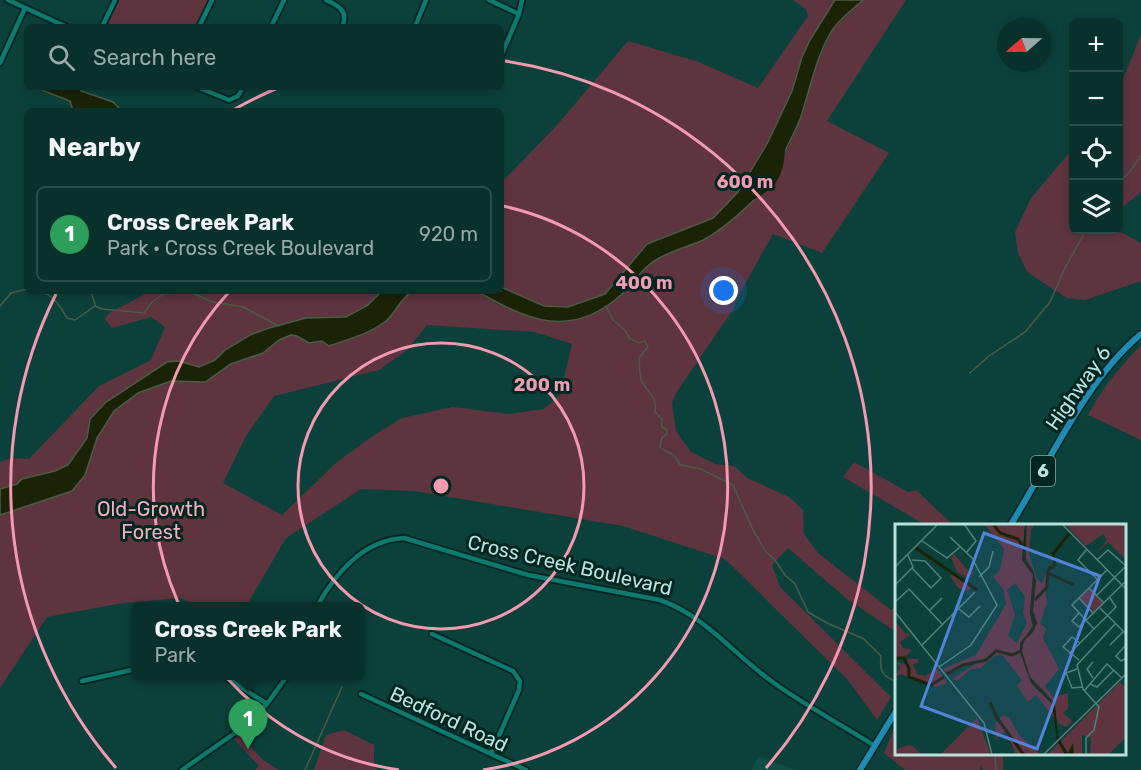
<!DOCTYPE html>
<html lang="en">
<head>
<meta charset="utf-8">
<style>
  :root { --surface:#09312c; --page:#173d38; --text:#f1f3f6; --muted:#99a9a9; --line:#294c48; --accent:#8abfa5 }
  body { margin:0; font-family:Rubik,sans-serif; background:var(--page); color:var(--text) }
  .controls { position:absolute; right:18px; top:18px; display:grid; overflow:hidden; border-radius:9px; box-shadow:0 3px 9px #0003 }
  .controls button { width:54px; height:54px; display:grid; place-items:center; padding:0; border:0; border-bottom:2px solid var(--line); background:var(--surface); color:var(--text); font:30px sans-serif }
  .compass { position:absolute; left:997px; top:18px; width:54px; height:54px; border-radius:50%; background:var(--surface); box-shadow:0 3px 9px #0003; rotate:250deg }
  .you { position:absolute; left:724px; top:291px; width:21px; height:21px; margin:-15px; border:4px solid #fff; border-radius:50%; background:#1a73e8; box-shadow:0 0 0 9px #1a73e833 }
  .badge { display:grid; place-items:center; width:39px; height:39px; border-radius:50%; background:var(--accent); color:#fff; font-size:20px; font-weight:700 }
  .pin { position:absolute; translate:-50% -50px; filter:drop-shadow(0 2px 3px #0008) }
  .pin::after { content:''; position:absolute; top:32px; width:21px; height:18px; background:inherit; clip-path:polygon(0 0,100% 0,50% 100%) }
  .popup { position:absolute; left:131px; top:602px; width:234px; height:78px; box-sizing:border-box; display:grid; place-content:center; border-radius:9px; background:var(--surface); filter:drop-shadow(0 2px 4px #0005); font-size:20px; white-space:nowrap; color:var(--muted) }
  .popup b { font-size:22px; color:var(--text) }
  .popup::after { content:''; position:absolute; left:50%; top:100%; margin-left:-12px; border:12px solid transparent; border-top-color:var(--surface) }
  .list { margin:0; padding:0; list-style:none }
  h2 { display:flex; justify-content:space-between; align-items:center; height:78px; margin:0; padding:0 24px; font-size:26px }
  h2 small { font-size:20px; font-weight:400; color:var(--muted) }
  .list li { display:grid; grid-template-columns:39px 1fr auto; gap:18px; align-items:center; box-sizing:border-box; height:96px; margin:0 12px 12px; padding:0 12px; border:2px solid var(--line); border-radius:9px }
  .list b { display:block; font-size:22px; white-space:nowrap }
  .list p { margin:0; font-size:20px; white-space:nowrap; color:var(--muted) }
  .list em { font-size:20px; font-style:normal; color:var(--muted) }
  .icon { flex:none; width:33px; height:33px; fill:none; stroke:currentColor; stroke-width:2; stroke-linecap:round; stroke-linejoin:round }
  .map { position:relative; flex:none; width:1141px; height:770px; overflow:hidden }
  .search { position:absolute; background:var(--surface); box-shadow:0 3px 9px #0003; left:24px; top:24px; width:480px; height:66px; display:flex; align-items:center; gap:15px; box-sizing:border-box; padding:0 21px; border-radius:9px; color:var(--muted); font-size:22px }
  .panel { position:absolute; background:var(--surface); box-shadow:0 3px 9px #0003; left:24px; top:108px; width:480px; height:186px; border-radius:9px }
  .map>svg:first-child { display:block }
</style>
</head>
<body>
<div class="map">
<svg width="1141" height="770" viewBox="0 0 1141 770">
  <rect width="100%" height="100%" fill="#0c413b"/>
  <path fill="#0f4d46" d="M758 756 795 770H751Z"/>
  <path fill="#5e343f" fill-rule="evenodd" d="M118 0H208L195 27H105Z
    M793 0H835L810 40 802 57 792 91 768 142 738 192 713 218 647 244 605 294 568 307 544 306 501 287V183L558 124 628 41 696 61 758 88 808 16 806 9Z
    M863 0H906L827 121 889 153 822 253 773 234 736 300 734 308 678 390 672 402 676 431 691 452 715 464 734 466 747 478 789 497 803 510 804 534 818 553 891 610 896 606V632L847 599 788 548 772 565 780 587 891 697 877 720 848 680 725 559 623 526 414 491 361 489 286 538 246 606H199L180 598 123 603 47 617 0 688V515L72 491 85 475 96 438 114 411 138 393 171 381 205 382 231 364 263 353 279 340 291 335 297 336 309 343 322 341 329 346C349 339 370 334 387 320 397 311 401 297 413 291H477L499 305 541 320 631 285 648 264 661 256 718 231 750 203 774 177 797 128 810 80 833 29ZM427 325 535 332 572 344 560 395 544 409 509 414 453 407 402 418 374 435 337 462 282 515 223 483 246 436 274 396 379 370 407 350Z
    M1141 34V192L1119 210V89Z
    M1073 150 1074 230H1117L1141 243V281L1085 300 1067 298 1027 272 1018 253 1015 232 1031 198 1068 154Z
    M151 291H382L368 305 346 317 306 318 269 328 250 335 225 350 215 360 199 367 178 361 90 419 87 438 68 465 55 471 22 479 17 484 0 489V462L11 458 29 459 99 386 151 360 165 327 151 317 112 328 105 319 109 313Z
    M1141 345V440L1088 415C1102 388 1120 367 1141 345Z
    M854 462 908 492 916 490 953 525H926L843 477Z
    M896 724V754H1003V770H983L980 765V770H905L884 753Z
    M344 730 374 745V763L378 764 376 770H314L326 735Z
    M240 735 263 760 279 770H255L259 766 234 739Z"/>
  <path fill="#1b2306" stroke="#4a5c46" stroke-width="1.5" d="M835 0H863C853 9 841 18 833 29 818 52 811 84 803 110 800 123 793 134 787 147 782 156 780 167 774 176 763 195 723 230 703 240 690 246 675 250 661 257 644 265 635 281 622 294 573 339 528 322 477 291H501V287L544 306 568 307 605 294 647 244 713 218 738 192 768 142 792 91 802 57 810 40Z
    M41 87H84L81 88V91L113 102 120 109 119 111H73L70 101 44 91Z
    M382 291H413C401 297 397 311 387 320 370 334 349 339 329 346L322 341 309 343 297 336 291 335 279 340 263 353 231 364 205 382 171 381 138 393 114 411 97 438 85 475 72 491 0 515V489L17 484 22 479 55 471 68 465 87 438 90 419 106 402 167 362 178 361 199 367 215 360 225 350 250 335 269 328 306 318 346 317 368 305Z"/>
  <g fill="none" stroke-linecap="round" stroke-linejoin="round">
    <path stroke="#4a5c46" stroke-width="1.5" d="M1118 183 1127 175 1141 156
      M40 291C53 295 60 306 67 318L75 320 95 306 102 309 144 313 152 302 168 291
      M91 291 95 305
      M188 291 213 302 243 307 279 326
      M0 306 11 293 27 289
      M606 306 613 320 625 330 629 338 639 343 645 341 648 347 639 358C640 365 639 376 642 382 649 394 657 395 655 412L662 419V427L667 430V434L662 438 660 447C669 456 673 449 680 465L701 469 733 485 753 530 766 552 775 560 785 575 795 584 808 612 827 623 864 639 881 656C879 671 883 677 896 681
      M970 373 989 356 1025 332 1050 302 1064 270 1086 230
      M995 754 996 770
      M305 770 342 687"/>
    <path stroke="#1b2306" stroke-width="8" d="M750 197C773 185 780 175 781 149"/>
    <defs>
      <path id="minor" d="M8 0 67 27
        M326 0C339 6 349 11 342 27
        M489 0 519 14
        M102 27 115 0
        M199 27 212 0
        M271 27 284 0
        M415 27 426 0
        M501 56 519 14 522 0
        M0 63 25 8
        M197 87 229 100 238 96 243 87
        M317 606C336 573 363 540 404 538L528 575 660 600C706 616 735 656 774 683 806 706 842 725 875 746
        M432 634 513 671 520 681 519 690 491 754
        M224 676 267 704
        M82 681 136 669
        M361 694 526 770
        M182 770 245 726 267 704 287 676"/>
      <path id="major" d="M1010 526C1048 465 1086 379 1141 334
        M860 770 896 711"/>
    </defs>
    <use href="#minor" stroke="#062521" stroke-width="8"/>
    <use href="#major" stroke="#062521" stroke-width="9"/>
    <use href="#minor" stroke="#0d7a6f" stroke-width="4.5"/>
    <use href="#major" stroke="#1f8bb2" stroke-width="6"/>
  </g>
  <g fill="none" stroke="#f29ab0" stroke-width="3">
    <circle cx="441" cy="486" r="143"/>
    <path d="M399 770A287 287 0 0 1 229 292M503 206A287 287 0 0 1 483 770"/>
    <path d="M116 768A430 430 0 0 1 56 294M233 110A430 430 0 0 1 280 87M505 61A430 430 0 0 1 766 768"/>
  </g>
  <g text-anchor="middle" stroke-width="6" stroke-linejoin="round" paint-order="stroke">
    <rect fill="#002621" stroke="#81aaa3" stroke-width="1.5" x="1031" y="456" width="24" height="30" rx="4.5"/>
    <g font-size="18" font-weight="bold" fill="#b8e2db">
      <text x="1043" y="477">6</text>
    </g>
    <g font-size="20" fill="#b8e2db" stroke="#002621">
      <text transform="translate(1078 388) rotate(-55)" y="7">Highway 6</text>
      <text transform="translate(570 565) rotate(13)" y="7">Cross Creek Boulevard</text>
      <text transform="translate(449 719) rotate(25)" y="7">Bedford Road</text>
    </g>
    <g font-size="20" fill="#f7acbe" stroke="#002621">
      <text x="151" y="516">Old-Growth<tspan x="151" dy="23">Forest</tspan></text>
    </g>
  </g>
  <g transform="translate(895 524)">
    <rect width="231" height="231" fill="#0c413b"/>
    <path d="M89 0H130L127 36 138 51 135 89 138 100 125 124 136 159 155 176 160 195 141 171 133 178 122 162 127 156 107 131 99 132 86 144 76 145 62 157 57 155 79 141 77 138 51 148 48 145 81 131 111 80 108 65 98 53 105 46 109 25ZM120 59 130 72 128 89 132 99 122 119 113 112 120 90 112 66ZM132 0H140L136 6 134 31 142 55 147 59 151 50 154 62 150 66 152 79 145 99 151 105 148 114 164 145 150 162 158 173 173 169V185L168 189 177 197 171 203 163 199 157 175 135 153 127 127 129 117 142 99 138 87V46L131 34ZM170 0H231V36L213 18 200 31 212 16 208 10 191 22ZM59 30 75 49 81 48 71 53 62 48 56 33ZM55 51H64L76 64 72 67 63 64ZM194 65 208 79 199 88 185 74ZM0 97 10 109 16 110 5 118 8 124 17 126 8 135H0ZM13 135H23V139L18 140 22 150 30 152 42 144 53 159 41 163 6 150 0 153 5 143 1 138 10 140ZM225 158 231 164V213L213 231H195L196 214 187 211V231H152ZM107 192 114 193 124 211 146 231H121L111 207 101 215 100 200ZM82 194 96 231H45ZM13 221 18 222 27 231H0L2 225Z" fill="#5e343f" fill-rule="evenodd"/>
    <path d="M130 0 131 37 138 46 141 57 138 87 142 99 138 108 129 117 127 127 135 153 160 180 163 213 173 229 178 219 179 231H170L162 216 157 180 136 159 125 128V119L138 103 135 89 138 51 127 36Z" fill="#1b2306"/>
    <path fill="none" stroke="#1b2306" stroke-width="3" d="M98 0 105 9 123 15 127 21M21 24 82 66M153 49 179 61M140 76 152 63 153 46 160 41 158 30 174 10M0 134H9L14 144V153L36 161 49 153M52 150 68 141 91 136 101 127 117 131 126 127M95 178 102 194 129 231"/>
    <path fill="none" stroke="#51817b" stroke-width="1.5" d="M69 0 81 17 71 29M167 0 231 65M27 17 52 34 65 23M192 25 183 36 202 55M202 36 213 26 231 42M0 43 43 0M17 44 36 64 46 54 30 37 17 36M84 53 94 43 98 27M0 61 18 43 13 31M194 64 209 79M201 72 231 42M184 74 199 90M0 78 14 65 48 101M205 84 231 110M64 85 74 93 85 82M34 87 47 74M0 88 89 199 97 231M184 89 177 97 184 103 231 57M199 105 177 81 212 46M27 121 80 68M215 121 228 108M231 121 221 132 226 137 231 134M174 130 221 83 215 74M184 136 168 123 177 113 185 119M198 138 192 145 198 154M44 143 76 121 102 81 77 34 55 13M182 145 171 149 177 164 187 163M195 160 202 163 219 146M189 167 212 140 227 154M148 231 231 150M191 231V214L199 206 204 183 188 165 182 141 220 100"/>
    <path fill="#5382d9" fill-opacity="0.15" stroke="#5382d9" stroke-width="3" d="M89 9 205 52 142 225 26 182Z"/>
    <rect width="231" height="231" fill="none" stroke="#b8e2db" stroke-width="3"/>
  </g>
  <circle cx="441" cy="486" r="9" fill="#f29ab0" stroke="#002621" stroke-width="3"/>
  <g font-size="18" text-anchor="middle" font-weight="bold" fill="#f29ab0" stroke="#002621" stroke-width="6" stroke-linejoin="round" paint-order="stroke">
    <text x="745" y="188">600 m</text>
    <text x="644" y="289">400 m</text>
    <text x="542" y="391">200 m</text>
  </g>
</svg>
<div class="controls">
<button>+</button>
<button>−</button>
<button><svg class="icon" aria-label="locate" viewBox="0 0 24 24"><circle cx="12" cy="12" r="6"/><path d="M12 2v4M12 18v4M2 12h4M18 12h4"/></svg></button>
<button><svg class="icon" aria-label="layers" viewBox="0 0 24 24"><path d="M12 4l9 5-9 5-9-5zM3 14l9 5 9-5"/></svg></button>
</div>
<svg class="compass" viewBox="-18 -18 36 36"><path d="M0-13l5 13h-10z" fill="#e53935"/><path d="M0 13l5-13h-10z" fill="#99a9a9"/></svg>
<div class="you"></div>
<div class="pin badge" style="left:248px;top:749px;background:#2e9e5b">1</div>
<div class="popup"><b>Cross Creek Park</b>Park</div>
<div class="search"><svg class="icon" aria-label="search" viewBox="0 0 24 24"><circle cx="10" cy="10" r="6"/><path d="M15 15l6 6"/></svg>Search here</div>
<section class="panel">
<h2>Nearby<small></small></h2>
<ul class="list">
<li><span class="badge" style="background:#2e9e5b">1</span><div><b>Cross Creek Park</b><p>Park · Cross Creek Boulevard</p></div><em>920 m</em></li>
</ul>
</section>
</div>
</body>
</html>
